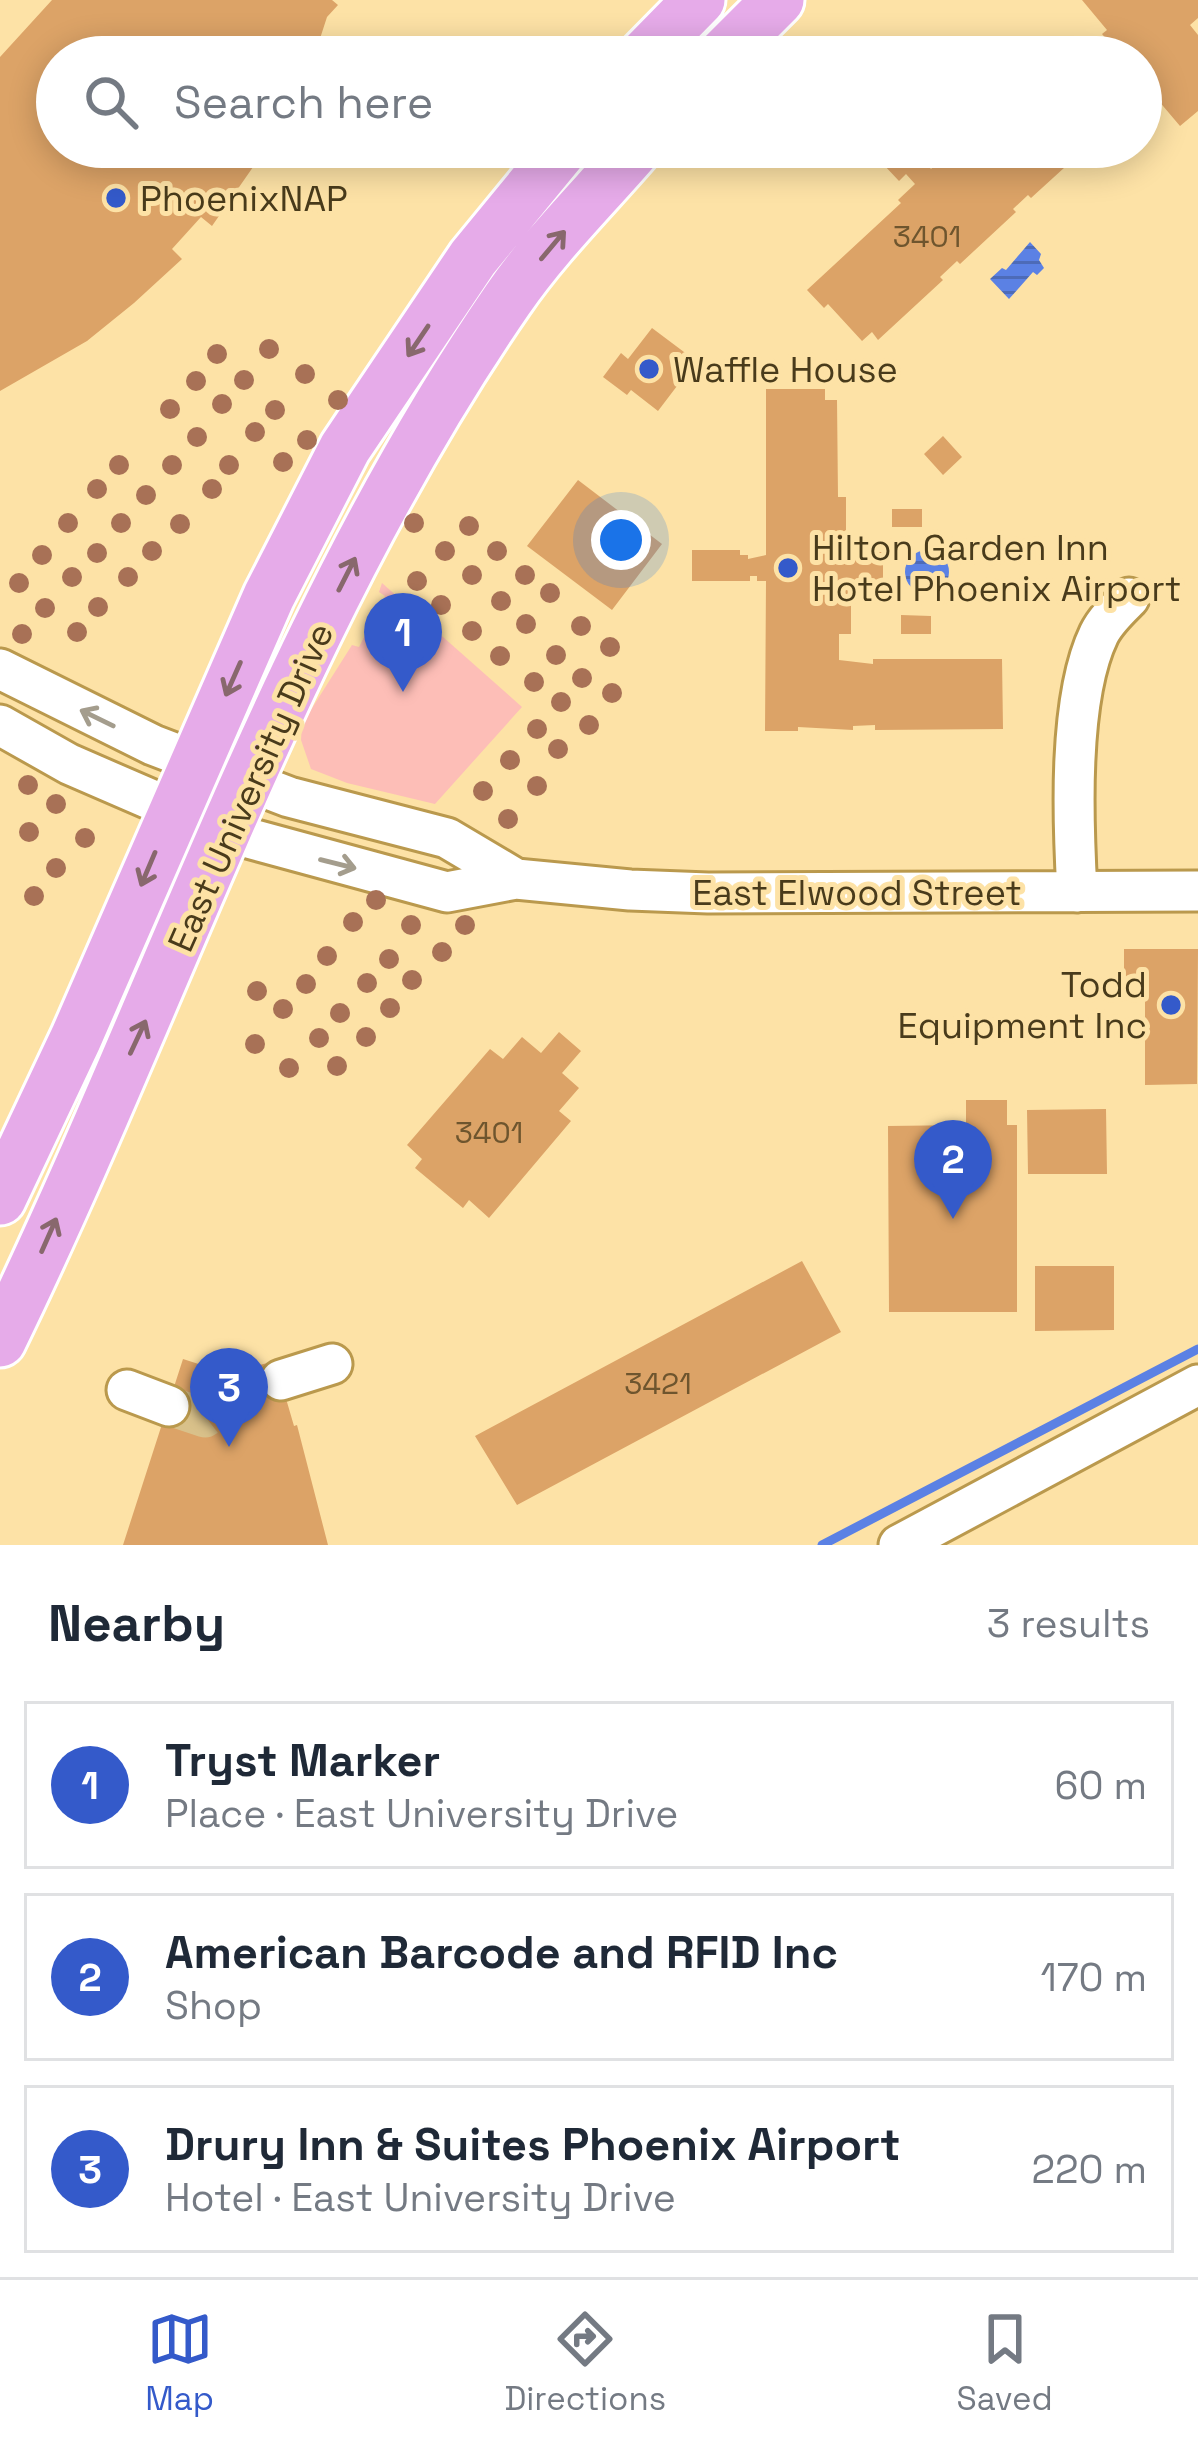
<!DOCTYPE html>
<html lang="en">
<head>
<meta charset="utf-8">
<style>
  :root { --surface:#fff; --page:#f6f6f7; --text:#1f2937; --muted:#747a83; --line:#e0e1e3; --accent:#345aca }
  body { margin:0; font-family:"Space Grotesk",sans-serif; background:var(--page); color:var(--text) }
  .you { position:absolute; left:621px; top:540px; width:42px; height:42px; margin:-30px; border:9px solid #fff; border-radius:50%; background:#1a73e8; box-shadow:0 0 0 18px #1a73e833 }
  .badge { display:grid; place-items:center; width:78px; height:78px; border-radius:50%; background:var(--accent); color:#fff; font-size:39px; font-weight:700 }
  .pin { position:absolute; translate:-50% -99px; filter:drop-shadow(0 3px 6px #0008) }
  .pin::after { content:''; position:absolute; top:63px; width:42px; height:36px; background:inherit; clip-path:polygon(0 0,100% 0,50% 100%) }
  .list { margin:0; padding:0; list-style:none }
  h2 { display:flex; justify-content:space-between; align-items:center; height:156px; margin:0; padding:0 48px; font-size:51px }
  h2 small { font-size:39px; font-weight:400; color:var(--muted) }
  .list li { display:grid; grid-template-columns:78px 1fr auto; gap:36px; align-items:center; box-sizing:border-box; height:168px; margin:0 24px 24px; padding:0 24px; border:3px solid var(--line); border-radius:0px }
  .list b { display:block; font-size:45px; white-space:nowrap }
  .list p { margin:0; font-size:39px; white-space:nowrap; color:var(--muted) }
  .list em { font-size:39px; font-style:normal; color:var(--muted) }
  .icon { flex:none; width:66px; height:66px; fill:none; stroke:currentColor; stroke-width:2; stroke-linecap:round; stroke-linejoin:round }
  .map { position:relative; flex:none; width:1198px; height:1545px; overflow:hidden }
  .search { position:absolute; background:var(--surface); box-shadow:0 6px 30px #0003; left:36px; right:36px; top:36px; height:132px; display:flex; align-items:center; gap:30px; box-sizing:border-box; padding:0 42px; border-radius:66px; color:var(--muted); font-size:45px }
  .sheet { height:732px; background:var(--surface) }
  nav { display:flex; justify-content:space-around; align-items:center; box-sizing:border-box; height:168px; border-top:3px solid var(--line); background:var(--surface); font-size:33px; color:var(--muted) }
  nav a { display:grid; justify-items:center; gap:6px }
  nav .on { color:var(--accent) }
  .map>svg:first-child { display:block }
</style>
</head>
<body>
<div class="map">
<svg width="1198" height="1545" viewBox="0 0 1198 1545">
  <defs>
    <pattern id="water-rules" width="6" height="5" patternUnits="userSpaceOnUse" patternTransform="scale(3)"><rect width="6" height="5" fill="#5b81e4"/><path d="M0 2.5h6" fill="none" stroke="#4d6bb8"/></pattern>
  </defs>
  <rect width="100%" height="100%" fill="#fde2a6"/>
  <path fill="#fdbeb7" d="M382 583 522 707 435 804 347 783 311 769 301 740 302 724 352 645 359 647 385 596 379 592Z"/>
  <path fill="url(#water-rules)" d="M1030 242 1041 254 1039 260 1044 268 1037 275 1033 272 1009 299 990 279 1002 268 1006 270Z
    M905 572a22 22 0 1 1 44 0a22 22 0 1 1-44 0Z"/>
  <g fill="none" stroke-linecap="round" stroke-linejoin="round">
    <path stroke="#5b81e4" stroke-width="9" d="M822 1545 1198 1349"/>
  </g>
  <path fill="#dca367" d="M52 0H332L338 5 327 17 314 57H57V147H267L212 226 201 217 172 249 182 259 134 303 87 341 0 391V57Z
    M1082 0H1198V18L1190 25 1198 35V111L1180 126 1141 80V57H1122L1102 34 1107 30Z
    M867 147H935L922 159 931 169 953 149 956 152 961 147H1087L1031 198 1028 195 1013 209 1016 212 960 264 957 261 940 277 943 280 878 340 872 332 862 341 828 304 824 308 807 290 901 203 898 200 915 184 906 174 899 181Z
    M652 328 696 361 658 411 631 390 627 395 603 377 621 353 628 359Z
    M766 389H825V400H837L838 497H846V534H851V539H866V552H883V582L866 583 867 594H851V634H839V660L873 664V659H1002L1003 729 875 730V725L853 726V730L798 727V731H765L766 581H757V576H750V581H692V550H740V555H748V559L766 555Z
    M943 436 962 457 943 475 924 454Z
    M578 480 662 544 612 610 527 546Z
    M892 509H922V527H892Z
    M901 615 931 616V634H901Z
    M1124 949H1198L1197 1084 1145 1085V979H1124Z
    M559 1032 581 1051 562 1073 579 1088 559 1111 571 1121 489 1218 469 1200 463 1208 415 1168 422 1159 407 1145 490 1049 503 1059 522 1037 541 1053Z
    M966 1100H1007V1125H1017V1312H889L888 1126 966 1125Z
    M1106 1109 1107 1174H1028L1027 1110Z
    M802 1261 841 1332 517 1505 475 1436Z
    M1035 1266H1114V1330L1035 1331Z
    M215 1358 245 1359V1369L275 1361 294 1426 297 1425 328 1545H123L183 1359 214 1369Z"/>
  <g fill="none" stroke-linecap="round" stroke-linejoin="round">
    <path stroke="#d9c18a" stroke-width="39" stroke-dasharray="39 20" stroke-linecap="butt" d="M169 1406 205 1418 242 1389 281 1380"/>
    <defs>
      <path id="minor" d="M0 669 153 745 289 797 447 838 516 879
        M0 725 69 764 226 832 447 892 516 879 630 890 708 893 1198 891
        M1077 892C1073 821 1068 698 1099 634 1106 620 1118 609 1129 598
        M281 1380 332 1364
        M127 1390 169 1406
        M899 1545 1198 1385"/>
      <path id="major" d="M643 57 699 0
        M721 57 778 0
        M0 1199 76 1038 269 596 345 448 473 258 564 147
        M0 1341C169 994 287 619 508 299 545 245 594 197 637 147"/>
    </defs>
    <use href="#minor" stroke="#ba994d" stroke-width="45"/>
    <use href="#major" stroke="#fff" stroke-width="57"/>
    <use href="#minor" stroke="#fff" stroke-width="39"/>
    <use href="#major" stroke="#e6abe9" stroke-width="51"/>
  </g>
  <g fill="#a87156">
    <circle cx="269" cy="349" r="10"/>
    <circle cx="217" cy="354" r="10"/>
    <circle cx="305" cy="374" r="10"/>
    <circle cx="244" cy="380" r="10"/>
    <circle cx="196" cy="381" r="10"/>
    <circle cx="338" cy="400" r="10"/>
    <circle cx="222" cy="404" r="10"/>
    <circle cx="170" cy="409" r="10"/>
    <circle cx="275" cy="410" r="10"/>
    <circle cx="255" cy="432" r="10"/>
    <circle cx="197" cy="437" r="10"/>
    <circle cx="307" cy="440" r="10"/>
    <circle cx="283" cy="462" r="10"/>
    <circle cx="119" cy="465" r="10"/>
    <circle cx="172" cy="465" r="10"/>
    <circle cx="229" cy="465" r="10"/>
    <circle cx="97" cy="489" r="10"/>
    <circle cx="212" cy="489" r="10"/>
    <circle cx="146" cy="495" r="10"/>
    <circle cx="68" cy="523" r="10"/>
    <circle cx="121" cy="523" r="10"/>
    <circle cx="414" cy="523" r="10"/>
    <circle cx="180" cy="524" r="10"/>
    <circle cx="469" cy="526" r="10"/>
    <circle cx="152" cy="551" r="10"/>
    <circle cx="445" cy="551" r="10"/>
    <circle cx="497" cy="551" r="10"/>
    <circle cx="97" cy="553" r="10"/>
    <circle cx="42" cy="555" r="10"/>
    <circle cx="472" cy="575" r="10"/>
    <circle cx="525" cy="575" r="10"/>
    <circle cx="72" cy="577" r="10"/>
    <circle cx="128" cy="577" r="10"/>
    <circle cx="417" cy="581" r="10"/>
    <circle cx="19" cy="583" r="10"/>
    <circle cx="550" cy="593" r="10"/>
    <circle cx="501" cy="601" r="10"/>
    <circle cx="441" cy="605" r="10"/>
    <circle cx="98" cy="607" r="10"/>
    <circle cx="45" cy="608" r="10"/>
    <circle cx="526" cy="624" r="10"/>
    <circle cx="581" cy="626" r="10"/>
    <circle cx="472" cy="631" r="10"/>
    <circle cx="77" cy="632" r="10"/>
    <circle cx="22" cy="634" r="10"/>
    <circle cx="610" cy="647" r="10"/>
    <circle cx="556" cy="655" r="10"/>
    <circle cx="500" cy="656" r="10"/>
    <circle cx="582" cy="678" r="10"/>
    <circle cx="534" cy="682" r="10"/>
    <circle cx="612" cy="693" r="10"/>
    <circle cx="561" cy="702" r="10"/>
    <circle cx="589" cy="725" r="10"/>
    <circle cx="537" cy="729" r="10"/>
    <circle cx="558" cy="749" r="10"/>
    <circle cx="510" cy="760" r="10"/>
    <circle cx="28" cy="785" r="10"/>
    <circle cx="537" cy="786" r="10"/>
    <circle cx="483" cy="791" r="10"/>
    <circle cx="56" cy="804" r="10"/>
    <circle cx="508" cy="819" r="10"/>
    <circle cx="29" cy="832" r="10"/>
    <circle cx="85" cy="838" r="10"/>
    <circle cx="56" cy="868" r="10"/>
    <circle cx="34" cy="896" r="10"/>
    <circle cx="376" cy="900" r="10"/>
    <circle cx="353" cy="922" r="10"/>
    <circle cx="411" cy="925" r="10"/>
    <circle cx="465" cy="925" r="10"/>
    <circle cx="442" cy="952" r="10"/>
    <circle cx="327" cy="956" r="10"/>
    <circle cx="389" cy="959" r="10"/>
    <circle cx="412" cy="980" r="10"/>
    <circle cx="367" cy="983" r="10"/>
    <circle cx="306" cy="984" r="10"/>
    <circle cx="257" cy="991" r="10"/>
    <circle cx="390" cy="1008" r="10"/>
    <circle cx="283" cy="1009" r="10"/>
    <circle cx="340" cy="1013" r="10"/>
    <circle cx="366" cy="1037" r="10"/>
    <circle cx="319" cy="1038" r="10"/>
    <circle cx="255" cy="1044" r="10"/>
    <circle cx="337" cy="1066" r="10"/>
    <circle cx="289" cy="1068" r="10"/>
  </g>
  <defs><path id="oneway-shaft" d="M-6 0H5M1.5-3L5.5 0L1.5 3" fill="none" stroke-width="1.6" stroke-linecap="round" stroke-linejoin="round" transform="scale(3)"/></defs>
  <g stroke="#88686d">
    <use href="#oneway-shaft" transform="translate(553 245) rotate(-50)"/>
    <use href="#oneway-shaft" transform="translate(418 341) rotate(124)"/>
    <use href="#oneway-shaft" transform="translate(347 574) rotate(-63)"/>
    <use href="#oneway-shaft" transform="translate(233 679) rotate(114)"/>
    <use href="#oneway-shaft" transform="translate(148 869) rotate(113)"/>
    <use href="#oneway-shaft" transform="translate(138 1037) rotate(-65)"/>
    <use href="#oneway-shaft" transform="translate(49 1235) rotate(-66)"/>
  </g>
  <g stroke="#a49d8d">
    <use href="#oneway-shaft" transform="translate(97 718) rotate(-154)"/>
    <use href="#oneway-shaft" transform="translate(338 864) rotate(14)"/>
  </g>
  <g fill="#345aca" stroke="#fde2a6" stroke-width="4.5">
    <circle cx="116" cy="198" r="12"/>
    <circle cx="649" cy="369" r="12"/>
    <circle cx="788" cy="568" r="12"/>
    <circle cx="1171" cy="1005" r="12"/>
  </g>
  <g text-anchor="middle" stroke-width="10" stroke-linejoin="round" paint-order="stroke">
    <g font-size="30" fill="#6e552e">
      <text x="927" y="247">3401</text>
      <text x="489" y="1143">3401</text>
      <text x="658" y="1394">3421</text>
    </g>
    <g font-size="36" fill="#493b1b" stroke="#fde2a6" text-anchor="start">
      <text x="140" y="211">PhoenixNAP</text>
      <text x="673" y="382">Waffle House</text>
      <text x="812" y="560">Hilton Garden Inn<tspan x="812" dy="41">Hotel Phoenix Airport</tspan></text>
      <text x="1147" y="997" text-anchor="end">Todd<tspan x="1147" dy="41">Equipment Inc</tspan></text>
    </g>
    <g font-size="36" fill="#493b1b" stroke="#fde2a6">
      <text transform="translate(250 787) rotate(-66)" y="13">East University Drive</text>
      <text x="857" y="905">East Elwood Street</text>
    </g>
  </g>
</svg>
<div class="you"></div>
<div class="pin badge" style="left:403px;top:692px">1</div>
<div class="pin badge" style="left:953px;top:1219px">2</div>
<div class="pin badge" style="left:229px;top:1447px">3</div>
<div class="search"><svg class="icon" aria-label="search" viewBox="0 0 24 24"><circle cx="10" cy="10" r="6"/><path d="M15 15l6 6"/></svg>Search here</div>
</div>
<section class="sheet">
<h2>Nearby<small>3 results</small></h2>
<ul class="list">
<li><span class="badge">1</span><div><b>Tryst Marker</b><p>Place · East University Drive</p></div><em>60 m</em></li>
<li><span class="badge">2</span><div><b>American Barcode and RFID Inc</b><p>Shop</p></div><em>170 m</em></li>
<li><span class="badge">3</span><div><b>Drury Inn &amp; Suites Phoenix Airport</b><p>Hotel · East University Drive</p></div><em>220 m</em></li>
</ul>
</section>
<nav>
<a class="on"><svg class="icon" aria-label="map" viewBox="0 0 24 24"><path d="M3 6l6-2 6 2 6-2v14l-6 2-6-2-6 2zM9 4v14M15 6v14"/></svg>Map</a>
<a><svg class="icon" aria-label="directions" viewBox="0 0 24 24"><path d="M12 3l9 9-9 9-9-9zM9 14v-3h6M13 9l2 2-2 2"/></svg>Directions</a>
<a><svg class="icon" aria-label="saved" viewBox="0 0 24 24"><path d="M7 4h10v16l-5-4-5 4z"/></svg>Saved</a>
</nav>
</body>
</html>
